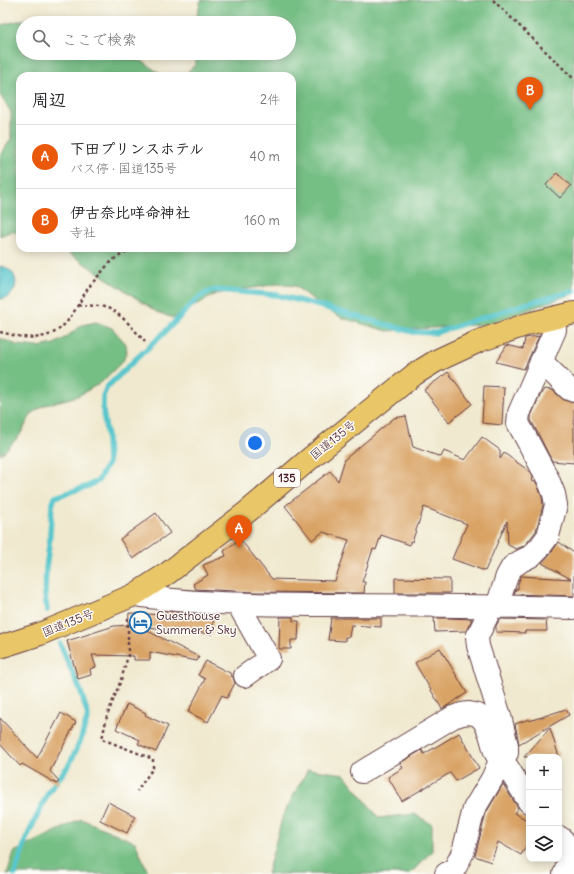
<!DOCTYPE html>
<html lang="ja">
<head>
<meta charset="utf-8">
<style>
  :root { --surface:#fff; --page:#f6f6f6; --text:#202124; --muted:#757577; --line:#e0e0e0; --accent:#ea580c }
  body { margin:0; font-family:Delius,"Klee One",sans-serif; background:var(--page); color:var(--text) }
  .controls { position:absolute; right:12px; bottom:12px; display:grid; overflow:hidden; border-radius:8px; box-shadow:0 2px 10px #0003 }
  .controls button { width:36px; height:36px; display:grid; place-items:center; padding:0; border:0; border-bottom:1px solid var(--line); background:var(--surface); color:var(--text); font:20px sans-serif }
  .you { position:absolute; left:255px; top:443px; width:14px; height:14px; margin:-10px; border:3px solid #fff; border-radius:50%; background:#1a73e8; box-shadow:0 0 0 6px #1a73e833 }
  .badge { display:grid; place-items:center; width:26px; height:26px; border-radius:50%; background:var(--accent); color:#fff; font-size:13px; font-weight:700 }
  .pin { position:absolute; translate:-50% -33px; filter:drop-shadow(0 1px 2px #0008) }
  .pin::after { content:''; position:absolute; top:21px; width:14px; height:12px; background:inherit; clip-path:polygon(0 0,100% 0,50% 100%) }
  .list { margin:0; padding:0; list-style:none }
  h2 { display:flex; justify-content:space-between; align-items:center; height:52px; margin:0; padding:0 16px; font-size:17px }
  h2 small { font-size:13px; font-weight:400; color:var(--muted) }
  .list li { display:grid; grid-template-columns:26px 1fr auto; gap:12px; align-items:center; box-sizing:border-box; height:64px; padding:0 16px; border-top:1px solid var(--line) }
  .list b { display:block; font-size:15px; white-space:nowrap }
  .list p { margin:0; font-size:13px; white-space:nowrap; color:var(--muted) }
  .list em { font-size:13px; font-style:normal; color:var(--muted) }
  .icon { flex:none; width:22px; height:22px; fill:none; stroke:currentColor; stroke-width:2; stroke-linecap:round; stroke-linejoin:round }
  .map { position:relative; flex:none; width:574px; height:874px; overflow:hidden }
  .search { position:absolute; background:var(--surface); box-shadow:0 2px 10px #0003; left:16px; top:16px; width:280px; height:44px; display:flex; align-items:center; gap:10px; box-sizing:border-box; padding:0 14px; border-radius:22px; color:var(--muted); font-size:15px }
  .panel { position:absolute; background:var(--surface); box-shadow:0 2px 10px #0003; left:16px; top:72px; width:280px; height:180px; border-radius:12px }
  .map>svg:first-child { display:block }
</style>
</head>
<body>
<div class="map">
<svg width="574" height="874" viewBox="0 0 574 874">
  <rect width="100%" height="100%" fill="#fdfcf7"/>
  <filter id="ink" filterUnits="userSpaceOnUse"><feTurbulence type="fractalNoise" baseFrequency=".025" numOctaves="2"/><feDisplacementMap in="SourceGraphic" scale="8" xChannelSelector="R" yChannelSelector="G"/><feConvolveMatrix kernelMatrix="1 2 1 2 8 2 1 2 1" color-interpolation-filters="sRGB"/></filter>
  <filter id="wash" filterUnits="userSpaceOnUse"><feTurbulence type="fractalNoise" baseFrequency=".012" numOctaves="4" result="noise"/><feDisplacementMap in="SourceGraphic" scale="16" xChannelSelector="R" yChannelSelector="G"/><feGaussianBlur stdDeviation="0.9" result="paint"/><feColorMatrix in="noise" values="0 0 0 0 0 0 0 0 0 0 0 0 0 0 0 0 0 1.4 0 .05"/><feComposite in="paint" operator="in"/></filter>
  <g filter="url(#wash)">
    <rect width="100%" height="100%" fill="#f0e9cf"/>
    <path fill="#74be84" stroke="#5f6e58" d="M201 0H574V293L489 324 387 331 342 318 322 306 295 286 277 284 216 294 173 318 157 312 70 254 59 248H292V76H179L184 75 196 64V53H289V23H195Z
      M39 14 66 16 78 23H23V53H112L116 57 142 61 163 76H20V234L12 231 0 236V156L11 139V112L0 95V27L1 25 27 19Z
      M96 322 112 328 126 344 127 351 123 361 102 382 78 396 45 405 32 413 20 435 4 452 0 454V338L17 345 39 347 54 344 65 338 82 325Z
      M308 769 344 774 379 818 414 814 432 824V851L410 874H267L283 815Z
      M81 819 135 842 149 874H7L14 852Z"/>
    <path fill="#58c6cc" stroke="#51727c" d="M0 266C21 269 21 297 0 299Z"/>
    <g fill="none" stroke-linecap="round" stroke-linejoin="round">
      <path stroke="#58c6cc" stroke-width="5.5" d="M47 610 45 595 46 568 49 546 52 506 55 497 88 486 98 481 108 463 107 437 103 411V396L107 387 139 356 160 337 198 298 208 292 217 290 277 295 309 303 380 323 413 332 435 333 522 305 574 291
        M15 874 26 839 49 791 69 765 80 742 88 716 81 692 60 644"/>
    </g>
    <g id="blocks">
      <path fill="#d9a365" d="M557 173 571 186 560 198 546 185Z
        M539 336 524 369 496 362 507 345 523 349 525 338Z
        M448 372 472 404 449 422 424 390Z
        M484 386 504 387 502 425 482 423Z
        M544 389 552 390 564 400 574 403V463L552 461 531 420V416L540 396Z
        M406 416 413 447 441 457 444 451 465 460 482 437 500 450V459L504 453 529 471 533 478 532 481 536 482 537 484 542 497 543 505 536 531 530 539 524 546 516 549 508 545 507 521 485 571 452 559 467 524 424 507 412 542 410 541V545L381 535 376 550 373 549 362 582H365L364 593 254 592 196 589 193 584 208 575 203 565 226 556 224 551 240 539 272 579 335 581 349 540 323 532 312 540 285 506 330 471 338 481 345 459 394 418Z
        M156 513 170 533 133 559 120 539Z
        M559 542 574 553V596L514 594 516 589H518V584L521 576 571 579 542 563 550 554Z
        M395 578 450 579V593H395Z
        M164 611 214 615 212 634 138 626 199 657 197 661 150 652V660H134V656L92 655 96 667 90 669 91 675 78 679 67 641 114 626 130 625H128L129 613 164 615Z
        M280 617H293V621H299L298 640H291V649H279Z
        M331 618H381V627L351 625 349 637H345V641L328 640Z
        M434 618H449L472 619 466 631 435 632Z
        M500 619 546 620 547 631H525V633L496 632V626Z
        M440 648 467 693 442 709 415 663Z
        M206 661 232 674 231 676 233 677 235 683 227 698 222 695 208 722 188 712 205 679 198 675Z
        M127 704 146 713 145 715 168 726 156 752 138 744 140 740 116 729Z
        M566 709 569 715 519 744 515 724 529 719V721Z
        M61 713 76 722 50 771 59 781 57 784 22 764 20 766 0 744V718L37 758Z
        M550 728 559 757H524Z
        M459 733 479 768 456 781 450 773 402 801 388 777 403 768 400 763 422 750 424 754Z
        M503 784 518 808 514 813 529 821V841L521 855 498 842 491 862 475 856 486 813Z
        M108 802 135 816 127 833 100 820Z"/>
    </g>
  </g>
  <g filter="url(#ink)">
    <use href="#blocks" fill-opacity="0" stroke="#633d44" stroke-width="1"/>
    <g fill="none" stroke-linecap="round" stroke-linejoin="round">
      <defs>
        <path id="minor" d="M541 361 569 389 574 391
          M134 595C198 605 262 604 325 605 408 605 491 606 574 608
          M238 604 269 659 245 676
          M492 606 477 637 478 646 500 716 507 745V753
          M497 606 507 576 512 567 521 561 531 556 540 547 548 536 556 505 554 494 548 479 518 423 519 413 555 330 554 318
          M362 772 453 717 462 714 469 713 478 715 484 721 490 734 495 752 500 761 508 768 529 802
          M559 837C563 839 567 845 568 850 569 856 567 869 564 874
          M446 874 455 868 463 852 474 809 492 779 500 761"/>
        <path id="highway" d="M0 647 40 634 134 595 168 573 247 512 313 456 415 374 436 361 479 341 528 324 574 313"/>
      </defs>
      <use href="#minor" stroke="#633d44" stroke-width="24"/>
      <use href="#highway" stroke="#633d44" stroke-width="24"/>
      <path stroke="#633d44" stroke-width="2.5" stroke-dasharray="3 3" stroke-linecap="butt" d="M493 0 574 79
        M78 305C87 306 96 305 104 307 120 311 134 330 145 342
        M0 332C13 335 27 339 40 337 68 333 75 307 89 287 92 283 96 279 99 275 103 271 107 265 112 261 119 255 128 252 136 248
        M128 618V656L121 680 107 716 102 739 153 759V768L137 791"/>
      <use href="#minor" stroke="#fff" stroke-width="22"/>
      <use href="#highway" stroke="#e9c769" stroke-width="22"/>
    </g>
  </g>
  <defs>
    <symbol id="hotel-ring" viewBox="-11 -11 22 22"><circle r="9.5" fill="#fdfcf7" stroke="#1f6fb2" stroke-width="1.5"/><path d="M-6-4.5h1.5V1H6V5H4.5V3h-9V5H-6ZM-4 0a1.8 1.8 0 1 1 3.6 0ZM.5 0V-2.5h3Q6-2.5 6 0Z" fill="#1f6fb2"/></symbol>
  </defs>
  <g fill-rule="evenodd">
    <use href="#hotel-ring" x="128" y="610" width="25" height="25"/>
  </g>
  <g text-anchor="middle" stroke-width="3" stroke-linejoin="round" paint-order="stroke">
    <rect fill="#fdfcf7" stroke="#806168" stroke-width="1" x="274" y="469" width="26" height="18" rx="3"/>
    <g font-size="11" font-weight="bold" fill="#4a1f2b">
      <text x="287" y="482">135</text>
    </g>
    <g font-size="12" fill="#4a1f2b" stroke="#fdfcf7">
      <text transform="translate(333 440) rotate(-39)" y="4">国道135号</text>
      <text transform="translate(68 623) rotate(-22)" y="4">国道135号</text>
    </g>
    <g font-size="12" fill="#4a1f2b" stroke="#fdfcf7" text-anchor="start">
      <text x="156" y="620">Guesthouse<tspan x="156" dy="14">Summer &amp; Sky</tspan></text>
    </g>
  </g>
</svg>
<div class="controls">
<button>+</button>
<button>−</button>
<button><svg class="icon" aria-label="layers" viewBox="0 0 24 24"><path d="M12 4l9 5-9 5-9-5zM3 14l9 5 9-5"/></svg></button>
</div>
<div class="you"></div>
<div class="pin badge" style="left:239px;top:548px">A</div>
<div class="pin badge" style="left:530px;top:110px">B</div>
<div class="search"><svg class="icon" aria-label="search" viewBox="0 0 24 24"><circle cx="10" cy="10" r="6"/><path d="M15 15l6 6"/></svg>ここで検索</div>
<section class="panel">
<h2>周辺<small>2件</small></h2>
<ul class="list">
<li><span class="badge">A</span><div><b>下田プリンスホテル</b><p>バス停 · 国道135号</p></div><em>40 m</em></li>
<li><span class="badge">B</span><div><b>伊古奈比咩命神社</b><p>寺社</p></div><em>160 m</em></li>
</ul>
</section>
</div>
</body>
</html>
